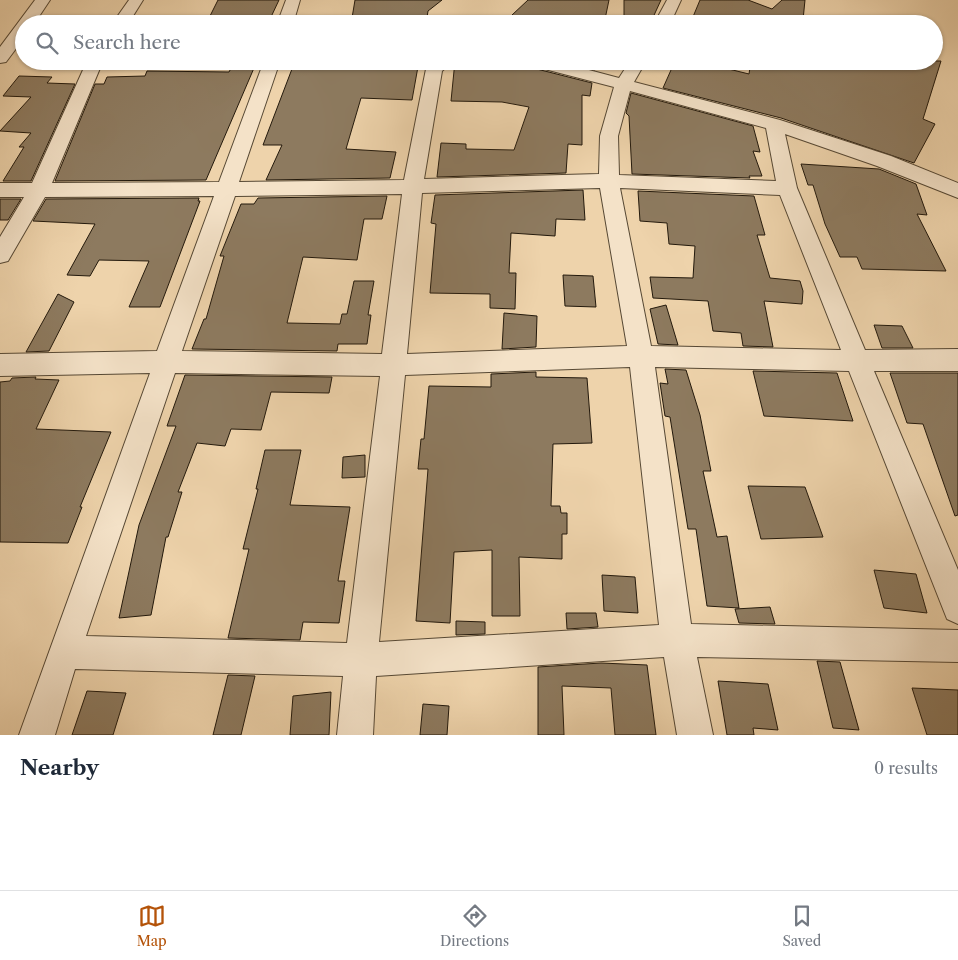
<!DOCTYPE html>
<html lang="en">
<head>
<meta charset="utf-8">
<style>
  :root { --surface:#fff; --page:#f6f6f7; --text:#1f2937; --muted:#747a83; --line:#e0e1e3; --accent:#b45309 }
  body { margin:0; font-family:"Libre Caslon Text",serif; background:var(--page); color:var(--text) }
  .list { margin:0; padding:0; list-style:none }
  h2 { display:flex; justify-content:space-between; align-items:center; height:65px; margin:0; padding:0 20px; font-size:21px }
  h2 small { font-size:16px; font-weight:400; color:var(--muted) }
  .icon { flex:none; width:28px; height:28px; fill:none; stroke:currentColor; stroke-width:2; stroke-linecap:round; stroke-linejoin:round }
  .map { position:relative; flex:none; width:958px; height:735px; overflow:hidden }
  .search { position:absolute; background:var(--surface); box-shadow:0 1px 4px #0004; left:15px; right:15px; top:15px; height:55px; display:flex; align-items:center; gap:12px; box-sizing:border-box; padding:0 18px; border-radius:28px; color:var(--muted); font-size:19px }
  .sheet { height:155px; background:var(--surface) }
  nav { display:flex; justify-content:space-around; align-items:center; box-sizing:border-box; height:70px; border-top:1px solid var(--line); background:var(--surface); font-size:14px; color:var(--muted) }
  nav a { display:grid; justify-items:center; gap:2px }
  nav .on { color:var(--accent) }
  .map>svg:first-child { display:block }
</style>
</head>
<body>
<div class="map">
<svg width="958" height="735" viewBox="0 0 958 735">
  <rect width="100%" height="100%" fill="#eed3ab"/>
  <filter id="stains"><feTurbulence type="fractalNoise" baseFrequency=".004" numOctaves="4"/><feColorMatrix values="0 0 0 0 .2 0 0 0 0 .09 0 0 0 0 .02 0 0 0 .5 -.17"/></filter>
  <radialGradient id="worn" r=".72"><stop offset=".6" stop-color="#630" stop-opacity="0"/><stop offset="1" stop-color="#630" stop-opacity=".3"/></radialGradient>
  <path fill="#8d7a5f" stroke="#23190c" d="M218 0H279L271 17 274 19 273 24H206Z
    M355 0H442L428 11 426 24H351Z
    M528 0H609L604 24H538L512 15Z
    M624 0H661L650 24H624Z
    M700 0H748L772 9 782 0H805L803 20 806 21V24H690Z
    M235 61H257L206 180 55 181 95 84H104L107 77 145 76 147 71 229 72Z
    M295 61H349L396 67 398 61H419L412 100 361 98 346 149 396 152 390 178 266 180 282 145H263Z
    M455 61H525L529 67 592 83 590 96 582 95V145L568 144 566 173 437 177 441 143 466 144V149L514 150 529 107 502 102 451 101Z
    M563 61H597L595 70Z
    M675 61H696L749 74 751 61H941L923 119 935 124 914 163 781 118 663 88Z
    M19 76 52 77 47 83 75 84 31 181H3L24 147H19L31 133 0 131 31 97 3 96Z
    M631 93 753 126 760 152 753 151 762 176H749L750 178 632 174 629 116 626 113Z
    M801 164 879 169 916 184 927 215 917 214 946 271 862 269 857 257H840L825 224 813 185H808Z
    M583 190 585 220 556 219 555 236 511 233 509 273H516L515 309 490 308V294L430 293 436 224 431 223 435 195Z
    M638 191 754 196 765 235H757L770 278 800 281 803 291 802 304 764 301 773 347 743 346 741 333 713 331 708 301 653 298 650 277 693 278 695 246 669 244 667 223 640 221Z
    M387 196 382 219H364L357 260 303 257 287 323 340 324 342 314H347L354 281H374L368 315H371L367 344H338L337 351 192 349 204 319H206L224 256H220L241 204H254L258 198Z
    M199 198 198 201H200L160 307H129L149 261 99 260 90 276 67 275 95 224 33 221 46 199Z
    M0 199H21L8 220H0Z
    M563 275 593 276 596 307 565 306Z
    M58 294 74 302 49 351 26 352Z
    M666 305 678 345 658 344 650 309Z
    M504 313 537 316 536 347 502 349Z
    M874 325 902 326 913 348H882Z
    M665 369 686 370 700 415 711 471H703L717 537 727 536 739 608 707 606 696 529H688L670 417 665 416 660 383 668 384Z
    M753 371 837 373 853 421 764 416Z
    M536 372V377L587 378 592 443 553 444 551 506H560L561 513H567V534H562V559L519 557 520 616H492V550L454 552 450 623 416 621 428 469H418L421 439H424L429 386 491 387V374Z
    M890 373H958V515L955 516 923 424 907 423Z
    M185 375 332 377 329 393 271 392 261 430 231 429 225 446 197 443 178 492H182L168 537H166L151 615 119 618 139 525 176 426H167Z
    M36 377 35 379 59 380 36 429 111 432 80 507H82L68 543 0 542V382L10 381 12 378Z
    M265 450H301L290 505 350 507 338 581H345L339 623 303 622 300 640 228 638 249 549H243L258 489H256Z
    M365 455V477L342 478 343 457Z
    M748 486 805 487 823 537 761 539Z
    M874 570 916 574 927 613 884 608Z
    M602 575 635 577 638 613 604 611Z
    M770 607 775 624 739 623 735 609Z
    M566 613H596L598 627 567 629Z
    M456 621 485 622V634L456 635Z
    M817 661 840 662 859 730 833 728Z
    M601 663 647 665 656 735H615L611 688 562 686 564 735H538V667Z
    M228 675 255 676 241 735H213Z
    M718 681 768 684 778 730 753 728 754 735H727Z
    M912 688 958 690V735H927Z
    M87 691 126 693 113 735H72Z
    M331 692 329 735H290L293 696Z
    M423 704 449 706 447 735H420Z"/>
  <g fill="none" stroke-linecap="round" stroke-linejoin="round">
    <defs>
      <path id="street" d="M35 0H50L34 24H24V38L6 62 0 63V47Z
        M129 0H143L128 24H112Z
        M286 0H300L293 24H277Z
        M667 0H681L670 24H654Z
        M87 61H103L52 183 219 182 264 61H280L239 182 404 180 426 69 434 61H453L442 71 424 179 599 174 600 136 614 87 529 65 527 61H555L619 78 630 61H646L634 82 780 120 891 156 958 183V198L877 166 785 134 797 188 865 350 958 349V371H874L958 570V624L947 619 849 371 655 367 691 624 958 630V662L697 657 713 735H677L664 657 376 676 373 735H337L343 676 75 669 55 735H19L150 373 0 376V354L157 351 214 196 45 197 8 261 0 263V237L24 197H0V183H32ZM630 91 766 128 776 181 619 175 618 136ZM600 188 627 346 407 354 422 193ZM620 188 780 195 841 350 651 346ZM402 194 382 354 182 351 235 196ZM630 367 659 625 379 642 405 375ZM175 373 380 376 347 643 86 636Z"/>
    </defs>
    <use href="#street" stroke="#564834" stroke-width="2"/>
    <use href="#street" fill="#f4e2c8" fill-rule="evenodd"/>
  </g>
  <rect width="100%" height="100%" filter="url(#stains)"/>
  <rect width="100%" height="100%" fill="url(#worn)"/>
</svg>
<div class="search"><svg class="icon" aria-label="search" viewBox="0 0 24 24"><circle cx="10" cy="10" r="6"/><path d="M15 15l6 6"/></svg>Search here</div>
</div>
<section class="sheet">
<h2>Nearby<small>0 results</small></h2>
<ul class="list">
</ul>
</section>
<nav>
<a class="on"><svg class="icon" aria-label="map" viewBox="0 0 24 24"><path d="M3 6l6-2 6 2 6-2v14l-6 2-6-2-6 2zM9 4v14M15 6v14"/></svg>Map</a>
<a><svg class="icon" aria-label="directions" viewBox="0 0 24 24"><path d="M12 3l9 9-9 9-9-9zM9 14v-3h6M13 9l2 2-2 2"/></svg>Directions</a>
<a><svg class="icon" aria-label="saved" viewBox="0 0 24 24"><path d="M7 4h10v16l-5-4-5 4z"/></svg>Saved</a>
</nav>
</body>
</html>
